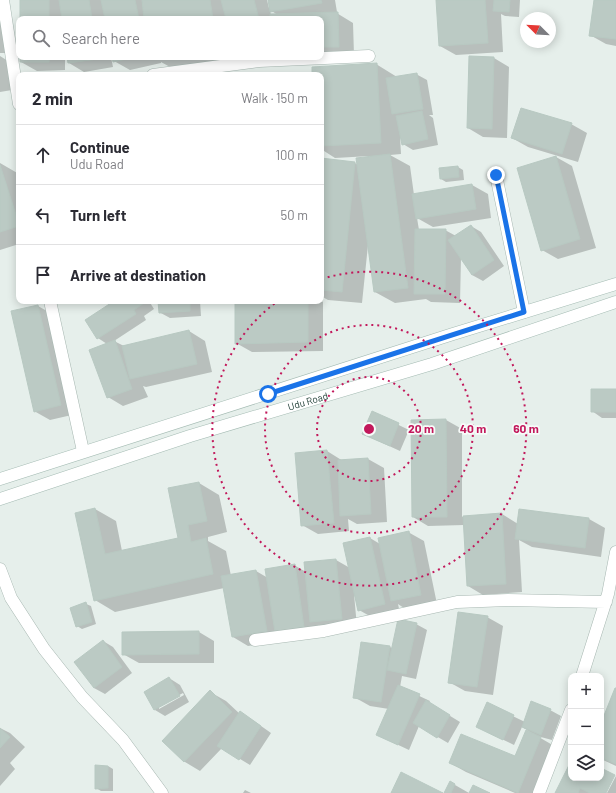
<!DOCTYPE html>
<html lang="en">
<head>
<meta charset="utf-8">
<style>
  :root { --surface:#fff; --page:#f2f2f3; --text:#2b2b33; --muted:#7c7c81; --line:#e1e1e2 }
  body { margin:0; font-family:Barlow,sans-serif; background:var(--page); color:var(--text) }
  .controls { position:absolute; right:12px; bottom:12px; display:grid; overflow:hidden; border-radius:8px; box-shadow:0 2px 10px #0003 }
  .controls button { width:36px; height:36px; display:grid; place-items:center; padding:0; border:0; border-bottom:1px solid var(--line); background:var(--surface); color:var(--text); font:20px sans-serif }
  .compass { position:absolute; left:520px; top:12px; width:36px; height:36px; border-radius:50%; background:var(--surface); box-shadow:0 2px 10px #0003; rotate:294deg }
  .stop { position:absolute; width:12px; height:12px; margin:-9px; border:3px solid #1a73e8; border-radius:50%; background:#fff }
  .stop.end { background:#1a73e8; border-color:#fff; box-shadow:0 1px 4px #0008 }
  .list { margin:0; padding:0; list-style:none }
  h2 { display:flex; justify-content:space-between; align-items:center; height:52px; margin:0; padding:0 16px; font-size:17px }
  h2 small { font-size:13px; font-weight:400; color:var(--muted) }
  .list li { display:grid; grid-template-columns:26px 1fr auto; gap:12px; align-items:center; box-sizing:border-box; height:60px; padding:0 16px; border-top:1px solid var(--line) }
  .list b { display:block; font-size:15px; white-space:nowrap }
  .list p { margin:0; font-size:13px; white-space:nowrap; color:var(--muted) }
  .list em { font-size:13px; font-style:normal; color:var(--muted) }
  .icon { flex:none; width:22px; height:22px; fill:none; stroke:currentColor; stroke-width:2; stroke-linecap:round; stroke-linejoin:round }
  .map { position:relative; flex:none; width:616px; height:793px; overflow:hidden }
  .search { position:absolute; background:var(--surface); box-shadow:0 2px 10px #0003; left:16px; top:16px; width:308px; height:44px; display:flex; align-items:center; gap:10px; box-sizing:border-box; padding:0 14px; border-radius:8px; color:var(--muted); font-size:15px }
  .panel { position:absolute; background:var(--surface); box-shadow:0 2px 10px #0003; left:16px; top:72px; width:308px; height:232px; border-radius:8px }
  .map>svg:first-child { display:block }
</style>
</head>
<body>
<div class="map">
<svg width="616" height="793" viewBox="0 0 616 793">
  <rect width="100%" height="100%" fill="#e6efeb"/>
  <path fill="#0003" fill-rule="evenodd" d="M0 0H6L5 53H0Z
    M21 0H267L269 8V0H335L337 12H335L353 23 354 55 321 56V19H21ZM270 10 278 15H271Z
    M437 0H520L519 17 505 16 501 14 503 52 456 55 440 46Z
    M595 0H616V46L606 44 590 35Z
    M0 56 8 61 12 90 0 92Z
    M21 57H65V70L37 71 21 62Z
    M68 57H111L113 67 84 72 69 63Z
    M113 57H235L236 60 170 67 161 62V63L130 70 114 61Z
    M494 58 509 67 507 138 483 137 468 128Z
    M376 64 397 77 416 74 427 80 433 115H429L433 118 438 145 413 150 403 144 400 136 401 154 390 155 410 166 414 195 472 185 488 194 491 218 433 227 417 218 419 230H445L456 236 471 226 481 232 504 266 483 281 472 275 461 257 460 303 431 302 426 299 395 303 375 292 368 245 362 303 328 300 321 296V159L355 163 358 165 370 157V156L335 158 321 149V75H313Z
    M571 124 587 133 578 162 528 147 512 138Z
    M556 157 572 166 596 248 558 259 542 250Z
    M0 163 19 174V244L0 250Z
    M458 167 463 170 464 180 446 182 441 179Z
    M116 301H149L154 309 144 316 146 320 114 341 124 346 189 331 205 341 212 372 146 387 143 386 148 397 123 406 108 397 107 344 98 338 86 320Z
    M159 301H200L201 316 170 318 159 312Z
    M236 301H321L323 302V351L252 352 236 343Z
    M38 306 54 315 76 414 50 420 34 411Z
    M616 390V418H602L592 411Z
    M372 412 409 430 400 451 363 434Z
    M446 420 462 429V517L502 514 518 524 520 510 589 519 605 528 601 557 532 547 519 540 522 592 483 595 468 586 464 525 428 526 413 517Z
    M327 451 343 461 368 459 384 468 387 522 357 524 348 519 349 531 318 534 302 525Z
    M199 483 219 495 227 532 208 537V541L226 551 231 576 256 571 268 578 294 565 306 572V563L336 560 350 568 370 538 380 544 408 532 424 541 437 604 407 610 398 604 400 613 375 619 359 610 354 594 357 627 327 630 318 625 319 636 248 646 233 637 224 588 115 612 95 600V509L116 521 122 551 179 539Z
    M86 604 91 606 96 624 82 629 77 626Z
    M487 617 503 626 493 695 465 691 449 682Z
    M416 624 427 630 416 679 402 676 400 687 430 701 429 703 460 722 448 743 419 726 409 750 377 735 389 709 370 706 354 697 390 647 392 648Z
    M199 632 214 641V663H139L123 654Z
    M103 641 113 647 132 673 105 694 94 688Z
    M169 678 180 685 189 702 165 716 155 710ZM183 693 184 695 159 709V706Z
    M616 689V766L601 759V726Z
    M210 692 226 701 240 714V713L251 719 271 733 250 765 222 748 200 771 185 762 163 741Z
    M488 704 525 722 550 710 561 716 552 740 537 736 556 747 537 793H515L466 772 450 763 515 758 535 735 522 727 514 745 487 732Z
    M0 728 10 733 25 747 10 763 15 769 0 786Z
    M571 763V778H601V769L605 793H556Z
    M96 766H108L113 769V791H101L96 788Z
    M616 776V793H607Z
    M450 783 455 785 469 793H445Z
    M245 790 251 793H243Z"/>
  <path fill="#bbcac4" stroke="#b8c9c2" d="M20 0H49V19H20Z
    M59 0H89L92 19H62Z
    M101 0H135L139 19H105Z
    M142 0H210L213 19H144Z
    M221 0H254L259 19H226Z
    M268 0H321L322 3 270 12Z
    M436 0H485L488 43 439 46Z
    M494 0H510L509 12 493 11Z
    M594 0H616V39L589 36Z
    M338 12 339 47H321V19H270V14Z
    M469 56 494 57 492 129 467 128Z
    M20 57H49V62H20Z
    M67 57H97L98 59 68 63Z
    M112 57H135L113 62Z
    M377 63 381 143 321 146V75H312V67Z
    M417 73 423 109 392 114 386 78Z
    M521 108 572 123 562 154 511 138Z
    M422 111 428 139 402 145 396 116Z
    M390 154 408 288 374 292 356 158Z
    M556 156 580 239 541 251 517 168Z
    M321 158 355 162 342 292 321 290Z
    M0 165 19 224V226L0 232Z
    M458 166 459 177 440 179 439 168Z
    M472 184 476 209 416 219 412 194Z
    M471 225 494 260 472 275 448 240Z
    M415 229H446L445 294H414Z
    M114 301H143L144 303 134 310 136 314 97 339 85 320Z
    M158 301H190V311L159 313Z
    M235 301H308V342L235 344Z
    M38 305 61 405 34 412 11 311Z
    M189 330 197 364 130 379 122 346Z
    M115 340 132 389 107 398 89 350Z
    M591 389H616V412H591Z
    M372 411 399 423 390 446 362 434Z
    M446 419 447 517H412L411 420Z
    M327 450 334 523 301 526 295 453Z
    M368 458 371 514 340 516 338 460Z
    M199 482 207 521 188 525 191 542 206 538 213 574 94 601 75 513 95 508 105 554 178 538 168 488Z
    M519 509 589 518 585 548 515 539Z
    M502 513 506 584 467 586 463 516Z
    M409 531 421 595 391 601 378 538Z
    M370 537 385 604 358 611 343 543Z
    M336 559 342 619 310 622 304 562Z
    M295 564 304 627 275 632 265 569Z
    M256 570 267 631 232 637 221 576Z
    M86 602 92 622 76 627 70 608Z
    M458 612 488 616 477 687 448 683Z
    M398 619 417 623 406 674 387 670Z
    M199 631V654L122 655V632Z
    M103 640 122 667 94 688 74 662Z
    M361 642 390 646 381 702 353 698Z
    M169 677 180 696 154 710 144 692Z
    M398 685 420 694 398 745 376 735Z
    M615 688H616V764L601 758V723Z
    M210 690 232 712 184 762 162 741Z
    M426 700 450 715 437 738 413 723Z
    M531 701 551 709 541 735 522 727Z
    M487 702 514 715 503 740 476 727Z
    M240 711 261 726 239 760 217 746Z
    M0 728 10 737 0 748Z
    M526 730 541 737 518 793 449 763 461 734 515 756Z
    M571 761V778H601V768L615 775 606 793H590L580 788 578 793H555Z
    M95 765 108 766V788L95 789Z
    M401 772 443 793H391Z
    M450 781 455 784 451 793H444Z
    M473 785 490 793H469Z"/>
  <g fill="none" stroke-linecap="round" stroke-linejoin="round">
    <defs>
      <path id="street" d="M3 0 19 104
        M153 75 259 61 369 56
        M496 175 524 312
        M50 301 83 451
        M0 569 11 598 44 649 82 697 123 740 162 793
        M255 640 324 631 457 602 508 600 606 602
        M582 676 608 594 616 552
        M539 793 571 710"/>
      <g id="secondary">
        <path d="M0 479 453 334 616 284"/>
        <path id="s1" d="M0 499 190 436 432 364 616 302"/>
      </g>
    </defs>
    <use href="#street" stroke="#a8b8b2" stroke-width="13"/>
    <use href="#secondary" stroke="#a4bbb3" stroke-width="13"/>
    <use href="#street" stroke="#fff" stroke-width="12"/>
    <use href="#secondary" stroke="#fff" stroke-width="12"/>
  </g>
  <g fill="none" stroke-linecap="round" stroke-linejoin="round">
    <path stroke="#1a73e8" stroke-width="5" d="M268 394 524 312 496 175"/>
  </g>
  <g fill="none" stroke="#c2185b" stroke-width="2" stroke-dasharray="2 4">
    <circle cx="369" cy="429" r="52"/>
    <circle cx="369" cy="429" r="104"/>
    <path d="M322 279A157 157 0 1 1 278 301"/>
  </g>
  <g text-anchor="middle" stroke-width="3.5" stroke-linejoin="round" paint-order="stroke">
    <g font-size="10" fill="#24423a" stroke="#f7fbf9">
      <text dy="4" stroke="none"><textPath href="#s1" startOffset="323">Udu Road</textPath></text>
    </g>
  </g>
  <circle cx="369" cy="429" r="6" fill="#c2185b" stroke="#f7fbf9" stroke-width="2"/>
  <g font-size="12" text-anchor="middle" font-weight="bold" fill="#c2185b" stroke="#f7fbf9" stroke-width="3.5" stroke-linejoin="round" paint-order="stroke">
    <text x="421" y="433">20 m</text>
    <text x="473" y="433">40 m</text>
    <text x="526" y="433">60 m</text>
  </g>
</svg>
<div class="controls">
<button>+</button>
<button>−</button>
<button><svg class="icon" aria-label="layers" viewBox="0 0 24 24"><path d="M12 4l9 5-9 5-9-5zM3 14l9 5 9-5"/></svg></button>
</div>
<svg class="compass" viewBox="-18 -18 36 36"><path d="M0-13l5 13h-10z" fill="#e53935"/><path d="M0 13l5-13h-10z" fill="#7c7c81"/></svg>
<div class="stop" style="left:268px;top:394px"></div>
<div class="stop end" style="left:496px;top:175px"></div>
<div class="search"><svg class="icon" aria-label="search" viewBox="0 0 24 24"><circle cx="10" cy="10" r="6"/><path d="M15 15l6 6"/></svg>Search here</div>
<section class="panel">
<h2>2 min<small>Walk · 150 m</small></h2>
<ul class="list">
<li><svg class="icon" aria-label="ahead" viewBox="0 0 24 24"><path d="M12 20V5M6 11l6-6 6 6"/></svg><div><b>Continue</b><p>Udu Road</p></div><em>100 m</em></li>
<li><svg class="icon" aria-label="left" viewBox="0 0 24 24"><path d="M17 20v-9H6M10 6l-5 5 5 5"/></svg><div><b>Turn left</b></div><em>50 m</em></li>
<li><svg class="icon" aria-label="arrive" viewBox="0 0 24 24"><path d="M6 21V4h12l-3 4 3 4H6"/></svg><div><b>Arrive at destination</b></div></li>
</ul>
</section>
</div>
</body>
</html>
